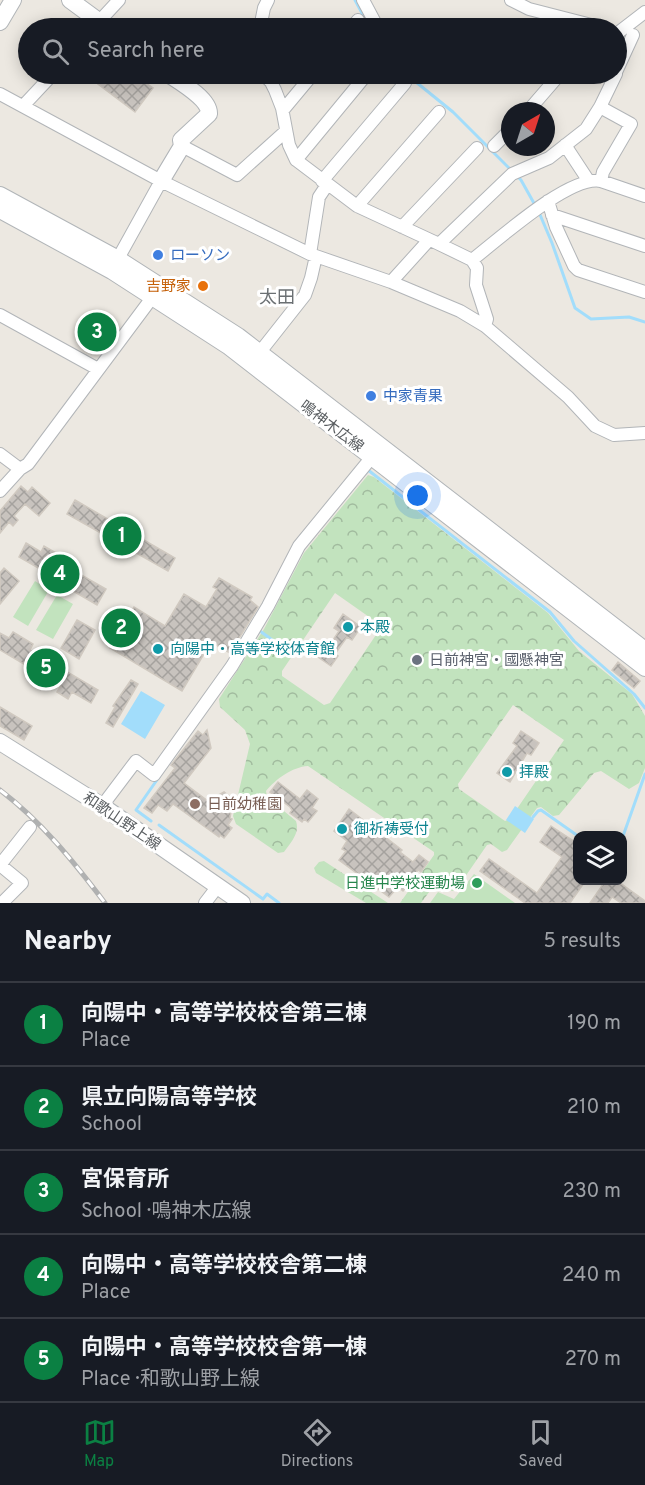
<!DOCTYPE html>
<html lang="en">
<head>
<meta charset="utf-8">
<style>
  :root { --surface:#171b24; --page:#20242c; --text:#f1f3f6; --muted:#9ea1a6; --line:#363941; --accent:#0b8043 }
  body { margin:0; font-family:Overpass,"Noto Sans JP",sans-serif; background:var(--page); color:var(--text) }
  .controls { position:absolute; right:18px; bottom:18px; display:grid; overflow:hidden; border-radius:12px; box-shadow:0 3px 15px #0003 }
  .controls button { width:54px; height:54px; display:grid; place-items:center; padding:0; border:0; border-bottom:2px solid var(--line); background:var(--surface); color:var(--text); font:30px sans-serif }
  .compass { position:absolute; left:501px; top:102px; width:54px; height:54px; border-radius:50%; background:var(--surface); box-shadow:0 3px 15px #0003; rotate:39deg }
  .you { position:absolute; left:418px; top:496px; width:21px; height:21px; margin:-15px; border:4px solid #fff; border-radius:50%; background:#1a73e8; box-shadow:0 0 0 9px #1a73e833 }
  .badge { display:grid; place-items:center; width:39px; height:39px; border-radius:50%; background:var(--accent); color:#fff; font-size:20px; font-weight:700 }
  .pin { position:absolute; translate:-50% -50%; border:3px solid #fff; box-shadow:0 2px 6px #0006 }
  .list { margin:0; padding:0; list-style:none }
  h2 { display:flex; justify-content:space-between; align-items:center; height:78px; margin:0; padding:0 24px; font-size:26px }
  h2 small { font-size:20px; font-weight:400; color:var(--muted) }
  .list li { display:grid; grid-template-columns:39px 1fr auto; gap:18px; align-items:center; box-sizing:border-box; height:84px; padding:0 24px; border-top:2px solid var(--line) }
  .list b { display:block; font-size:22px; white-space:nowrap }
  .list p { margin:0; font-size:20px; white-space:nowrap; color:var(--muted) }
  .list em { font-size:20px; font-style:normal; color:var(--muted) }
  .icon { flex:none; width:33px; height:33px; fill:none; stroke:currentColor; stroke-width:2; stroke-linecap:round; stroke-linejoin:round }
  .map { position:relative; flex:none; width:645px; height:903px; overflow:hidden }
  .search { position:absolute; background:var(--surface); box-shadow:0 3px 15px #0003; left:18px; right:18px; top:18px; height:66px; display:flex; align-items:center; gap:15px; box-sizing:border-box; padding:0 21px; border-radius:33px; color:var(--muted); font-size:22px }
  .sheet { height:498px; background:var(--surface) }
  nav { display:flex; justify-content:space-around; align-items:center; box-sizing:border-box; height:84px; border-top:2px solid var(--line); background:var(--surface); font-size:16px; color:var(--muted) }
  nav a { display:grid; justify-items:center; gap:3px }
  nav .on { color:var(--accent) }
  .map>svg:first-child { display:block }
</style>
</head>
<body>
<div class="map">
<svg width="645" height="903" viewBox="0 0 645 903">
  <defs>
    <pattern id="forest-crowns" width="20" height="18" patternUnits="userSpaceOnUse" patternTransform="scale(1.5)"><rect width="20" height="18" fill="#c2e3be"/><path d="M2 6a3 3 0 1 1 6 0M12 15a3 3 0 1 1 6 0" fill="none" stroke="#a1bb9e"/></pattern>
    <pattern id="building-cross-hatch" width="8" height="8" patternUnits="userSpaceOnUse" patternTransform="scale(1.5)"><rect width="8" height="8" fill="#c8c3be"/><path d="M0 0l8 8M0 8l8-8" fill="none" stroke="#a5a29e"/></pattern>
  </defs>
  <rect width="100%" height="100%" fill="#ece8e1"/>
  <path fill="url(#forest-crowns)" fill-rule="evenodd" d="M368 475 374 477 548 613 579 651 632 694 645 716V768L639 783 629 789 601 771 594 773 559 815 553 816 541 807 537 808 507 850 502 852 491 844 487 845 456 890 452 891 440 882 435 884 421 903H400L434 855V852L308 766C292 767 276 779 266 791L267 797 296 821C300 833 291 842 284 852L278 853 236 824 233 816 250 744 245 730 220 707 219 699 264 629 304 553ZM335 593 382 626 330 703 324 705 282 676V671ZM513 705 564 740 510 819 505 821 459 789 458 784Z
    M324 861 388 903H366L316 873 314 868 319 862Z"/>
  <path fill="#c2e3be" d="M35 581 49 590 28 626 13 617Z
    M57 595 73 604 53 639 36 630Z
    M474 874 515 903H430L438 892 454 899Z"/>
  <path fill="#a2ddfb" d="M141 691 165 705 145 739 121 724Z
    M515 806 534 819 525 833 506 820Z"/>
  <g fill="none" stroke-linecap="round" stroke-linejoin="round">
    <path stroke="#a2ddfb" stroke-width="3" d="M355 0 370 28
      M406 74 453 112 511 170
      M516 175 521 180 535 205
      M538 210 552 243 575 308 591 319 629 317 645 322
      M366 473 368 470 550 612 574 641 634 694 645 708
      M258 633 260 631 279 645
      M533 817 538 811 541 810 578 836
      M151 821 136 810 159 777
      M159 825 263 899 267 894 279 903
      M622 839 645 774"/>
  </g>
  <path fill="url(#building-cross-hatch)" stroke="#d0c9c0" stroke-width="1.5" d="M106 74H133L153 88 135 112 98 84Z
    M21 486 28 492 32 487 50 503 39 516 25 504 14 516 18 520 13 526 9 522 0 533V511Z
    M75 500 175 558 168 571 67 514Z
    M26 543 41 552 44 546 65 558 62 564 106 589 97 605 68 588 70 586 19 557Z
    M4 568 19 581 0 604V573Z
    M219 578 252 597 250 600 258 607 230 653 211 642 182 691 110 648 134 607 165 626 184 594 206 607 217 589 213 587Z
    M343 614 361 627 352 640 347 637 335 654 338 656 331 666 318 657 324 647 327 649 339 631 334 628Z
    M77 620 95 630 79 659 61 648Z
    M13 632 33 644 30 650 98 690 91 703 72 692 68 699 57 692 61 686 0 650V633L9 638Z
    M618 662 640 681 634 688 612 670Z
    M131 680 138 684 113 727 106 723 115 707 113 706Z
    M0 707 32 726 24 740 0 726Z
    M207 730 211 748 184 783 208 801 224 792 233 799 230 818 232 819 228 825 232 828 224 838 220 835 219 837 173 804 167 811 158 805 152 813 144 808 175 768 171 765 198 731 203 735Z
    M521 731 539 743 531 755 527 753 510 782 497 773 517 746 513 743Z
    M278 782 300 799 307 790 318 799 312 808 317 811 308 822 304 819 302 822 290 813 292 810 290 807 270 792Z
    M349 809 402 850 400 852 413 862 419 855 428 862 421 872 418 870 403 891 398 887 389 897 339 860 346 851 342 849 347 841 334 831Z
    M551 826 578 844V880H586L570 903H525L480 871 489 859 537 893 562 857 540 842Z
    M606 880H616L645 901V903H621L612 897 608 903H590Z"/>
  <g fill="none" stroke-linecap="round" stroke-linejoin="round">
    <defs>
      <path id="street" d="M363 0 378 28
        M511 0 529 9 603 28
        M93 28 119 0
        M260 28 264 8 268 0
        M351 28 358 20
        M619 32 645 12
        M616 72 633 35
        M263 74 271 82 275 90 282 108 289 145 296 160 357 206 439 244 512 174 549 158 586 129 600 107 616 74
        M0 94 161 181 310 254 391 282 460 311 485 326 568 397 595 426 614 435 645 433
        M23 106 53 74
        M283 110 313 74
        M528 111 560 74
        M565 145 588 180
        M182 146 237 175 286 131
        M494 146 510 130
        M296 160 367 74
        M322 181 405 83
        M601 181 645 196
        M548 201 556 227 574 266 578 270 645 292
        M357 206 439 112
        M552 215 645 246
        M402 227 477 148
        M439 244 472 260 477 268 476 285 487 319 485 326
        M310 254 319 197 327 185
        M472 260C498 240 569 175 601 181L603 172 631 124 600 107
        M115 264 161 181
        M391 282 429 240
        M0 315 98 369
        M260 352 305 295 311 278 316 256
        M0 454 20 469
        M0 491 20 469 28 464 157 291
        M102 806 136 761 154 775 232 666 268 606 299 546 376 452
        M2 903 22 883 0 865 30 827
        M205 903 218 886"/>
      <path id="secondary" d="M70 0 108 28
        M0 22 13 0
        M161 181 182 146 181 140 209 114C210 99 180 82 168 74
        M0 195 118 259 238 336 645 650
        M0 210 112 271 228 346 645 668
        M0 742 102 806 242 903"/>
    </defs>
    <use href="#street" stroke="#b2b5b8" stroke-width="14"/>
    <use href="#secondary" stroke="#b1b5b8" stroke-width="18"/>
    <use href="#street" stroke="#fff" stroke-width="12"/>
    <use href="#secondary" stroke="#fff" stroke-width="16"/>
    <defs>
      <path id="rail" d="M0 790C41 821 74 862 105 903"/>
    </defs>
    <use href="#rail" stroke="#b0b1b1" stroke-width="5"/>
    <use href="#rail" stroke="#fff" stroke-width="3" stroke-dasharray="9" stroke-linecap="butt"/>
  </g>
  <g fill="#3f7fe0" stroke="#fff" stroke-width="2">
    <circle cx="158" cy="255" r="6"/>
    <circle cx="371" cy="396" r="6"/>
  </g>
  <circle fill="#e8710a" stroke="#fff" stroke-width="2" cx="203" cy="286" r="6"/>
  <g fill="#0f9aa8" stroke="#fff" stroke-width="2">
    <circle cx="348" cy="627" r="6"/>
    <circle cx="158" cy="649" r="6"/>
    <circle cx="507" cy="772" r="6"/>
    <circle cx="342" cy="829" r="6"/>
  </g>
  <circle fill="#6b7280" stroke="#fff" stroke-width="2" cx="417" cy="660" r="6"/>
  <circle fill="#8d6e63" stroke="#fff" stroke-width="2" cx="195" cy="804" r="6"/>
  <circle fill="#2e9e5b" stroke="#fff" stroke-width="2" cx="477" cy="883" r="6"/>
  <g text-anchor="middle" stroke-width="6" stroke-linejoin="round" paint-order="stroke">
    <g font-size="15" fill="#366cbe" stroke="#fff" text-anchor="start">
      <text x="170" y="260">ローソン</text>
      <text x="383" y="401">中家青果</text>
    </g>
    <g font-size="15" fill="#c56008" stroke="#fff" text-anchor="end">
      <text x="191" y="291">吉野家</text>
    </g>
    <g font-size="15" fill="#5a5e61" stroke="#fff">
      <text transform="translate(332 426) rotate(37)" y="5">鳴神木広線</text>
      <text transform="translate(122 821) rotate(34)" y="5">和歌山野上線</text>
    </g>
    <g font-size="15" fill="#0d838f" stroke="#fff" text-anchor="start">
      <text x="360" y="632">本殿</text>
      <text x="170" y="654">向陽中・高等学校体育館</text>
      <text x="519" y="777">拝殿</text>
      <text x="354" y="834">御祈祷受付</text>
    </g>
    <g font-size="15" fill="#5b616d" stroke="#fff" text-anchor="start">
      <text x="429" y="665">日前神宮・國懸神宮</text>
    </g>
    <g font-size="15" fill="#785e54" stroke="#fff" text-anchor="start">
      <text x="207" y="809">日前幼稚園</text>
    </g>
    <g font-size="15" fill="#27864d" stroke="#fff" text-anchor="end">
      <text x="465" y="888">日進中学校運動場</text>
    </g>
    <g font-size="18" fill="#6b7073" stroke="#fff">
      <text x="277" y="303">太田</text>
    </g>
  </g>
</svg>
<div class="controls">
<button><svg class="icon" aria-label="layers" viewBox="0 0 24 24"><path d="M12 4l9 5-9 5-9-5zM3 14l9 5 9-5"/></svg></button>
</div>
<svg class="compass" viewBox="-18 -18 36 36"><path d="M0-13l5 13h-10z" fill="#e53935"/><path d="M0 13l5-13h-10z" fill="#9ea1a6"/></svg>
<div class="you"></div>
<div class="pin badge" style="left:122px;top:536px">1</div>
<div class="pin badge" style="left:121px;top:628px">2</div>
<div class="pin badge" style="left:97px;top:332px">3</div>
<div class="pin badge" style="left:60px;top:574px">4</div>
<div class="pin badge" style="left:46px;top:668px">5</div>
<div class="search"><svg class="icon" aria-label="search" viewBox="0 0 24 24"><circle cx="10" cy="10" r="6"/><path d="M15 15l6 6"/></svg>Search here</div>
</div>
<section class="sheet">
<h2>Nearby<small>5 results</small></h2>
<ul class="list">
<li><span class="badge">1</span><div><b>向陽中・高等学校校舎第三棟</b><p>Place</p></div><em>190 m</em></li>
<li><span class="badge">2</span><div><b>県立向陽高等学校</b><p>School</p></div><em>210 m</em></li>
<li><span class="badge">3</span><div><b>宮保育所</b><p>School · 鳴神木広線</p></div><em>230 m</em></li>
<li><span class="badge">4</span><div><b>向陽中・高等学校校舎第二棟</b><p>Place</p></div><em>240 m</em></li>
<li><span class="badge">5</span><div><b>向陽中・高等学校校舎第一棟</b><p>Place · 和歌山野上線</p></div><em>270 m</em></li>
</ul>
</section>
<nav>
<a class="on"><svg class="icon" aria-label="map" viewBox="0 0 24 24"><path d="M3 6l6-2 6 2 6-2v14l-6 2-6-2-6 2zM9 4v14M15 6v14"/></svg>Map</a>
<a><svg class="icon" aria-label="directions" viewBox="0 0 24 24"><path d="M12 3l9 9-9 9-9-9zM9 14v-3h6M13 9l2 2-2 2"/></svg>Directions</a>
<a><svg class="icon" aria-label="saved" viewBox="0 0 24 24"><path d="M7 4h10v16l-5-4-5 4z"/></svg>Saved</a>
</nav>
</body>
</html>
